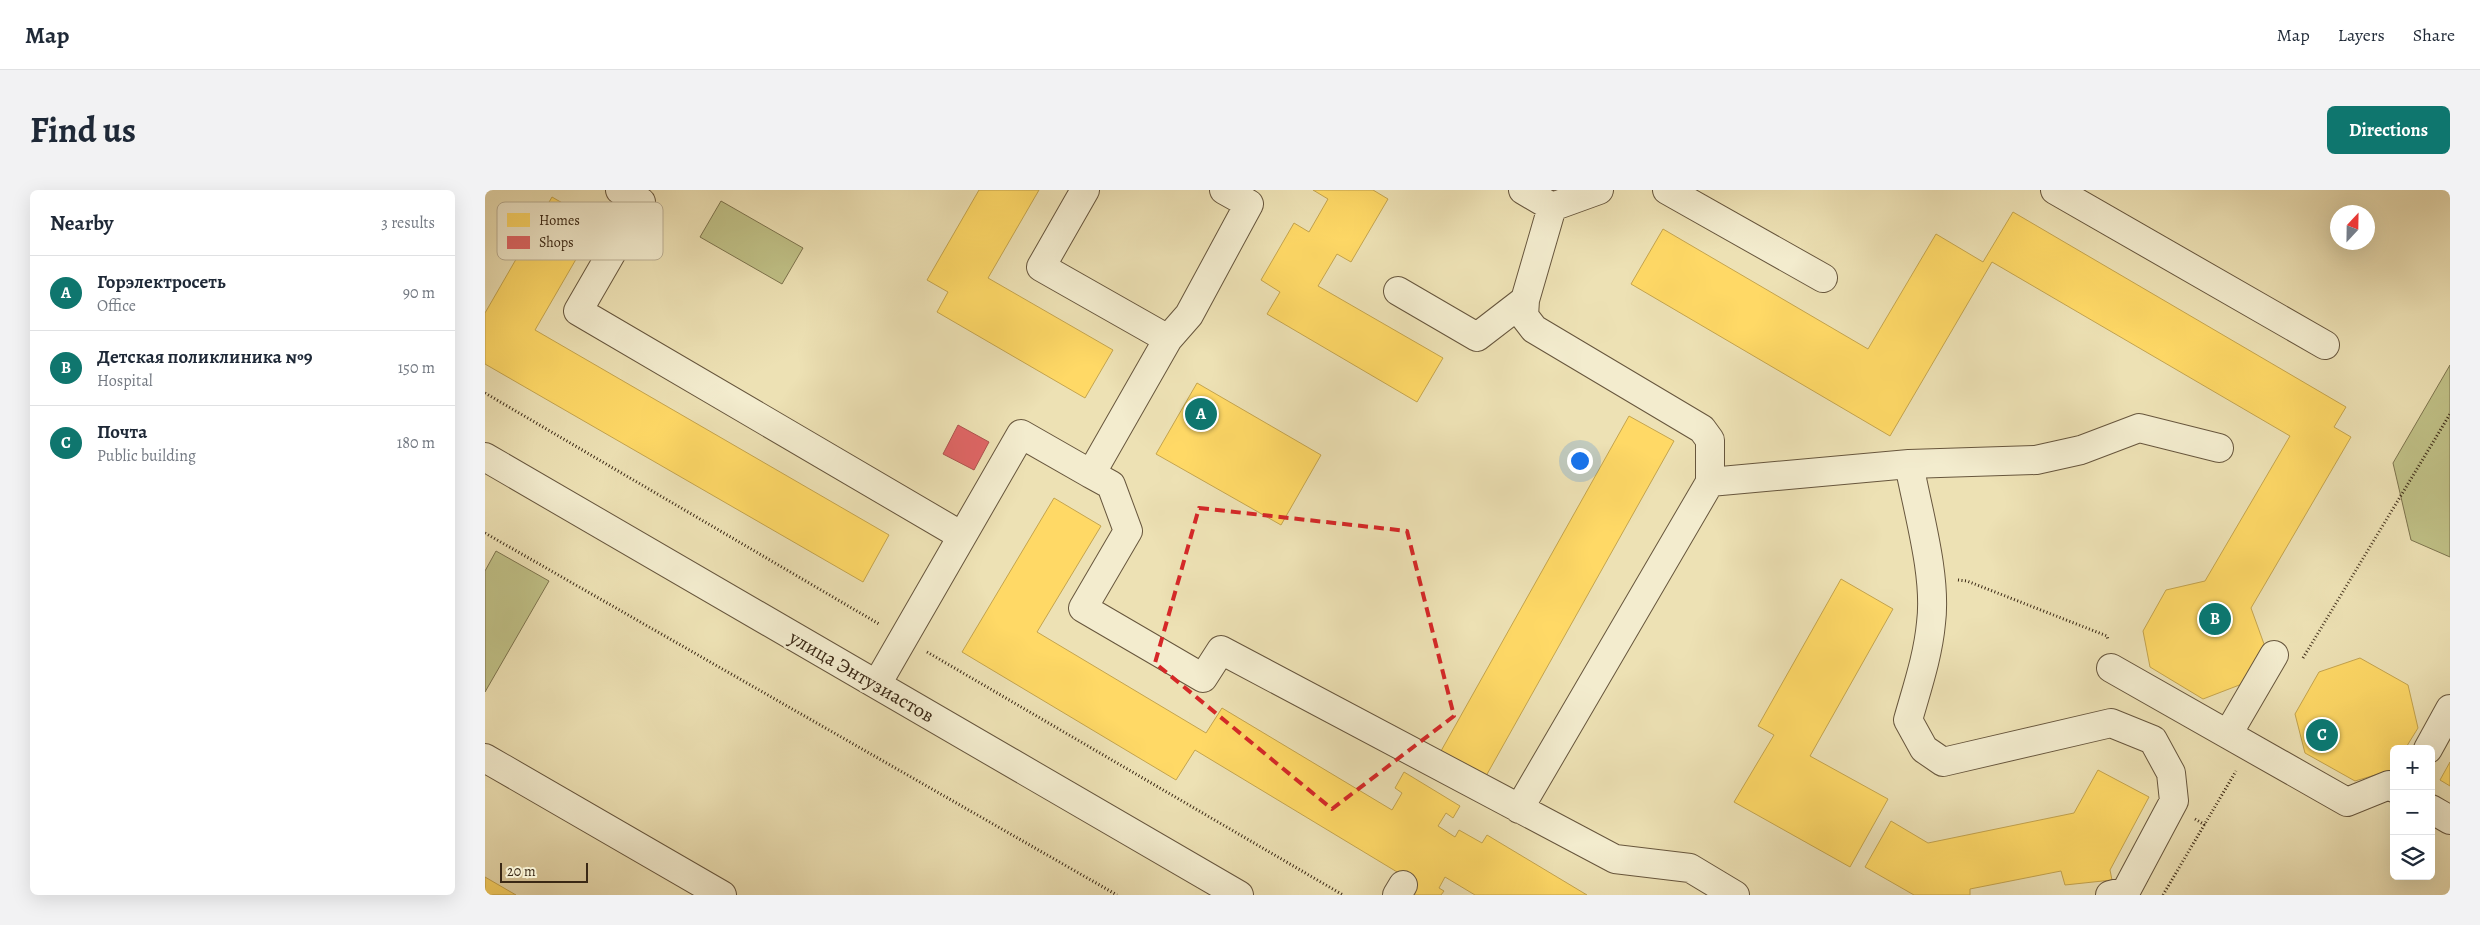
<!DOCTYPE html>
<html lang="en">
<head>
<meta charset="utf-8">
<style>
  :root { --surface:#fff; --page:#f2f2f3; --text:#1f2937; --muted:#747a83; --line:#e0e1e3; --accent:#0f766e }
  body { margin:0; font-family:Alegreya,serif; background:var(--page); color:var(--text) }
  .controls { position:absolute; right:15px; bottom:15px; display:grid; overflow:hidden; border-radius:8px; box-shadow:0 5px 20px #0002 }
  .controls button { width:45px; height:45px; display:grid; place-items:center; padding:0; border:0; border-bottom:1px solid var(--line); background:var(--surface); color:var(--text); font:25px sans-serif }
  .compass { position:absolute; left:1845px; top:15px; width:45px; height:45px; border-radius:50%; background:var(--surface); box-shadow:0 5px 20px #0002; rotate:22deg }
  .scale { position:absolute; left:15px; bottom:12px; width:88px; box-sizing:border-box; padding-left:5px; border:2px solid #3a2815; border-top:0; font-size:14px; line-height:18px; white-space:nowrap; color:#3a2815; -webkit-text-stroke:4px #f3ecce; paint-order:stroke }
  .you { position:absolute; left:1094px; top:270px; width:18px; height:18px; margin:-12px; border:4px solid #fff; border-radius:50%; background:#1a73e8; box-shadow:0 0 0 8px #1a73e833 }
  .badge { display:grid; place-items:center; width:32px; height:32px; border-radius:50%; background:var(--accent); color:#fff; font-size:16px; font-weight:700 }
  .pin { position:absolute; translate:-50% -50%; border:2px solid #fff; box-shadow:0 1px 5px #0006 }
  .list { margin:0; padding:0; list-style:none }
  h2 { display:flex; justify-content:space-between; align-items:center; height:65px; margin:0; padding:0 20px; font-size:21px }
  h2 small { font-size:16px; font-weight:400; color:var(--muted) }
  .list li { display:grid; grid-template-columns:32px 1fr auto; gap:15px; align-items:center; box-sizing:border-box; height:75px; padding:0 20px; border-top:1px solid var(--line) }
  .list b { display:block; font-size:19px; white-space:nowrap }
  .list p { margin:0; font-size:16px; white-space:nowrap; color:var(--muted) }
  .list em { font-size:16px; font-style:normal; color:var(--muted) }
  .icon { flex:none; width:28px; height:28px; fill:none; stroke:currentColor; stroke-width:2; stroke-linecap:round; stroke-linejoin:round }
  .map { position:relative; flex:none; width:1965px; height:705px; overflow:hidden; border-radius:8px }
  header { display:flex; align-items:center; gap:30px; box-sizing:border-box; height:70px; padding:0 25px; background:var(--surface); border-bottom:1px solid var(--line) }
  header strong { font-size:24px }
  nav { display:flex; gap:28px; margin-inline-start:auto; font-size:18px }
  .intro { display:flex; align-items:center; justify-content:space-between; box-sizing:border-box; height:120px; padding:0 30px }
  h1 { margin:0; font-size:35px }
  .button { padding:12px 22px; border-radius:8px; background:var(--accent); color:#fff; font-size:18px; font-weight:700 }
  main { display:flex; gap:30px; padding:0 30px }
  aside { flex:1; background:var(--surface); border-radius:8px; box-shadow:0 5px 20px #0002 }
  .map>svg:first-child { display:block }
</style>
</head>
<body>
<header>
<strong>Map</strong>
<nav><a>Map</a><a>Layers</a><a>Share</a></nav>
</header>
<div class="intro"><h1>Find us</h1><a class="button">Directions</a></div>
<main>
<aside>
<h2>Nearby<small>3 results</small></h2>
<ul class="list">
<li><span class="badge">A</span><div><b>Горэлектросеть</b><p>Office</p></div><em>90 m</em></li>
<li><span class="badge">B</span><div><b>Детская поликлиника №9</b><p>Hospital</p></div><em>150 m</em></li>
<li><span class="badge">C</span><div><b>Почта</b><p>Public building</p></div><em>180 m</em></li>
</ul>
</aside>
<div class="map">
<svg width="1965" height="705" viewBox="0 0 1965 705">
  <rect width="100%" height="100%" fill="#ede1b4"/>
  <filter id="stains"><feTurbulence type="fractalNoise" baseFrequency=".004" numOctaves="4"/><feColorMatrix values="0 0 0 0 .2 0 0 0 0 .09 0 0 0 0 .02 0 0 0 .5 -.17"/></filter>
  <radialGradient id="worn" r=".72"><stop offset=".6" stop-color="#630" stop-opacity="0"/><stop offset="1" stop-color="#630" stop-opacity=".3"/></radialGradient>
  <path fill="#c0c187" stroke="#7d744e" d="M236 11 318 58 297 94 215 47Z
    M1965 175V367L1926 350 1908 273Z
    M11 361 64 391 0 502V381Z"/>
  <path fill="#ffd966" stroke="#c4a44e" d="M494 0H554L503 88 628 160 600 208 452 122 463 102 442 90Z
    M828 0H888L903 9 866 72 852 64 833 96 958 168 932 212 782 124 795 102 776 90 809 33 824 42 843 9Z
    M67 7 112 33 50 140 404 345 378 392 0 174V123Z
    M1528 22 1861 217 1849 237 1866 247 1766 418 1779 454 1757 494 1718 509 1665 477 1658 441 1681 400 1720 391 1805 246 1507 72 1405 246 1146 94 1178 39 1383 159 1451 44 1498 72Z
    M712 193 836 265 796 335 671 264Z
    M1144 226 1189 251 1001 586 956 561Z
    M569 308 616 336 552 442 721 543 737 518 907 620 917 603 910 598 919 582 975 616 968 628 961 623 953 636 970 647 974 640 997 653 1002 645 1102 705H990L960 687 954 698 959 701 956 705H925L927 691 710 560 691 590 477 462Z
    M1356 389 1408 419 1325 566 1403 609 1365 677 1249 612 1289 545 1273 536Z
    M1875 468 1923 495 1933 538 1920 559H1909L1907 580 1870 591 1820 563 1810 524 1834 482Z
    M1965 572V596L1955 590Z
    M1613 580 1664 607 1625 680 1627 690 1580 695 1576 681 1485 699V705H1429L1380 677 1406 631 1443 653 1589 623Z
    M0 687 31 705H0Z"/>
  <path fill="#e06666" stroke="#ae534e" d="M473 235 504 252 489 280 458 264Z"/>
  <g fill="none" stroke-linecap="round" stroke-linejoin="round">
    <defs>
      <path id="minor" d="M135 0 156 12 93 121 477 346
        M1038 0 1067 17 1114 0
        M1182 0 1338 88
        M1570 0 1840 155
        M913 101 992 147 1040 110
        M683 149 704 125 764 14 739 0
        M0 267 754 705
        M1424 274C1433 322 1452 386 1446 433 1443 466 1432 498 1423 530L1439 559 1458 572 1626 533 1668 550 1686 583 1689 611 1641 701 1625 705
        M606 284 626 295 643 341 598 418 718 488 736 460 1130 669 1205 678 1250 705
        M1225 292 1424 274 1551 270 1596 260 1654 238 1734 258
        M1626 478 1862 612 1904 595 1909 598
        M392 494 536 244 606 284 683 149 556 77 600 0
        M1743 544 1789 465
        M1943 559 1965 519
        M0 568 237 705
        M1034 619 1225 292V250L1217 239 1049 139 1039 126 1040 110 1067 17
        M1946 619 1965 630
        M912 705 918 695"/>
    </defs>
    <use href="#minor" stroke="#67563d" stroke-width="30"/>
    <path stroke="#3a2815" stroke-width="3" stroke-dasharray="1 2.5" stroke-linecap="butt" d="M0 203 394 434
      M0 343 632 705
      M1473 390 1482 391 1622 446 1623 450
      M442 462 858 705
      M1818 468 1965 224
      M1710 629 1720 635
      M1678 705 1751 581"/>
    <use href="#minor" stroke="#f3ecce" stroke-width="28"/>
  </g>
  <path fill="none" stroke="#d62828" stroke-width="4" stroke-dasharray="10 6" stroke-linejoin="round" d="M714 318 922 341 969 526 847 619 670 473Z"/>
  <g text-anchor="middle" stroke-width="5" stroke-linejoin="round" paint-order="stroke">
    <g font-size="20" fill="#3a2815" stroke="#f3ecce">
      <text transform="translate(377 486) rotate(30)" y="7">улица Энтузиастов</text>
    </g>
  </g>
  <rect x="12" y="12" width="166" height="58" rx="8" fill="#f3ecce" stroke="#bcb196" stroke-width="1"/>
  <rect x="22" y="23" width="23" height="14" fill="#ffd966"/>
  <rect x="22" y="46" width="23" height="13" fill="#e06666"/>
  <g font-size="14" fill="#3a2815">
    <text x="54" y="35">Homes</text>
    <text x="54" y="57">Shops</text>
  </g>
  <rect width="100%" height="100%" filter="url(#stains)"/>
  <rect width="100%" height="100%" fill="url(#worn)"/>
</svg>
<div class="controls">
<button>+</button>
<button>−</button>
<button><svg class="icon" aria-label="layers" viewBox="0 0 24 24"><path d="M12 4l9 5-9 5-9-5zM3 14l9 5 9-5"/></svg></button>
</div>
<svg class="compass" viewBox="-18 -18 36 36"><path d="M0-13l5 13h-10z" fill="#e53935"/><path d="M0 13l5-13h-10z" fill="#747a83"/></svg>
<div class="scale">20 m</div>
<div class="you"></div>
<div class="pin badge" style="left:716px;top:224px">A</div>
<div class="pin badge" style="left:1730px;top:429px">B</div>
<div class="pin badge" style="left:1837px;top:545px">C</div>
</div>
</main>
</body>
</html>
